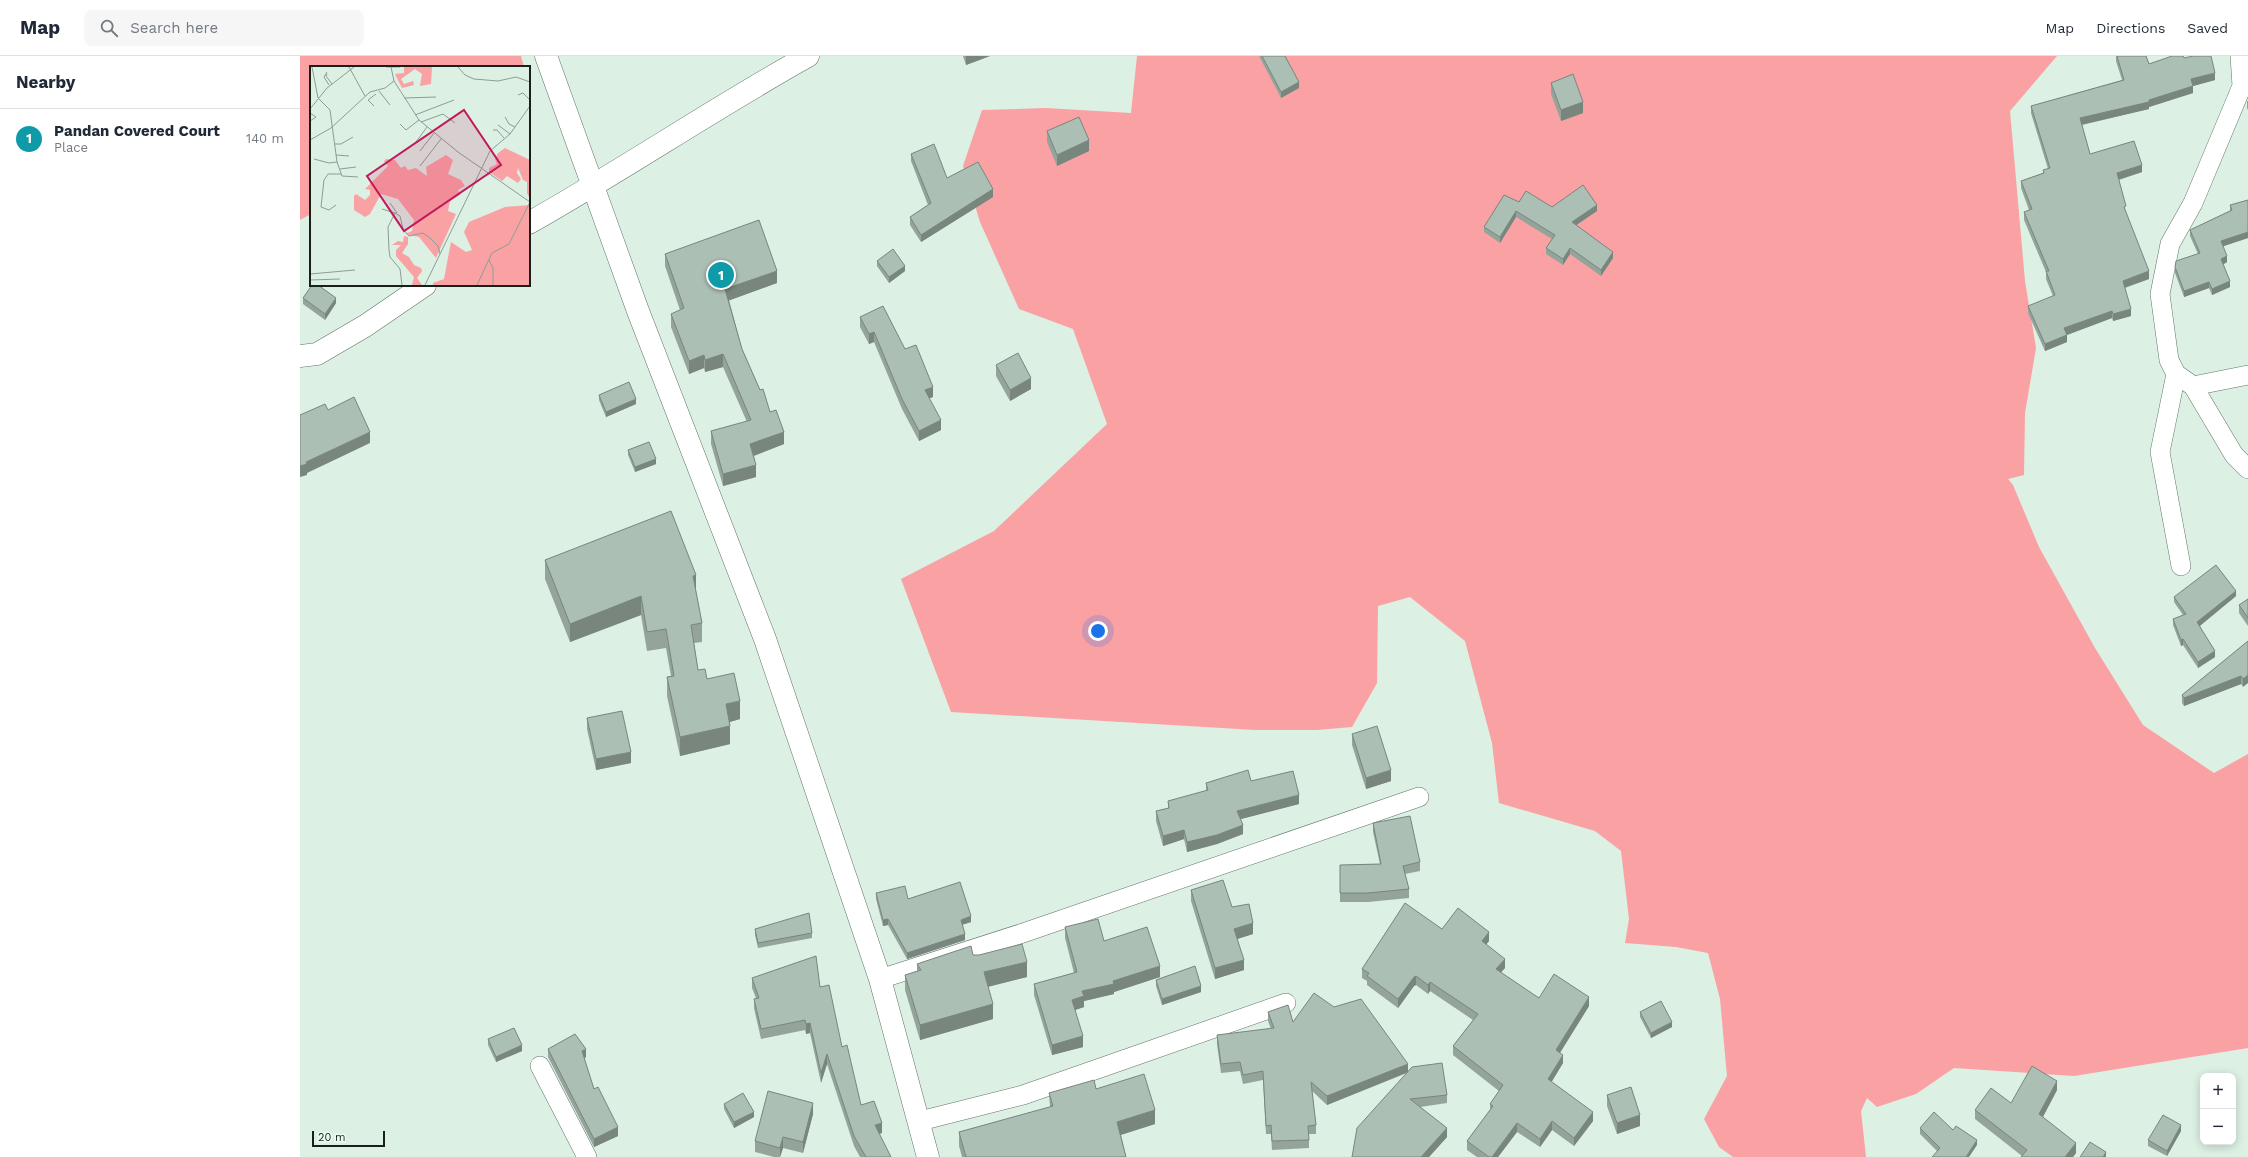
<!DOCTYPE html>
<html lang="en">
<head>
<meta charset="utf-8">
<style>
  :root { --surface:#fff; --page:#f6f6f7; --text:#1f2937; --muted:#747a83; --line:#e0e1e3; --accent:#ea580c }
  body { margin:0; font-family:"Work Sans",sans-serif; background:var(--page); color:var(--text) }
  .controls { position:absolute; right:12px; bottom:12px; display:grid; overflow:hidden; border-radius:8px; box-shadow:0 2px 10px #0003 }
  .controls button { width:36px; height:36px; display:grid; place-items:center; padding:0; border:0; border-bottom:1px solid var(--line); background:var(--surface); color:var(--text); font:20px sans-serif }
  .scale { position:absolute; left:12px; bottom:10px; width:73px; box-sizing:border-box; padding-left:4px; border:2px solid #19201c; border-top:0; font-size:11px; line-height:14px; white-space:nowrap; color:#19201c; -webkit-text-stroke:3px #e9fdf1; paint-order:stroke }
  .you { position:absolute; left:798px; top:575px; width:14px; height:14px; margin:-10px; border:3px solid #fff; border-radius:50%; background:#1a73e8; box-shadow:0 0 0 6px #1a73e833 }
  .badge { display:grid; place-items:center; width:26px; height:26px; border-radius:50%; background:var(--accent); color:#fff; font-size:13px; font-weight:700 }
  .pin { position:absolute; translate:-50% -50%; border:2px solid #fff; box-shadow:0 1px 4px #0006 }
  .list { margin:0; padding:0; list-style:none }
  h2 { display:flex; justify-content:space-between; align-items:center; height:52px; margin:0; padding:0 16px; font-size:17px }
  h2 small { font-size:13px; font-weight:400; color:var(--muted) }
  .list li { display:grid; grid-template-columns:26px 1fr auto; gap:12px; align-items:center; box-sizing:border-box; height:60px; padding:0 16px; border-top:1px solid var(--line) }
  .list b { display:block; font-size:15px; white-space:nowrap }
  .list p { margin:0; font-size:13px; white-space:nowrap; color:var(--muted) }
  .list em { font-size:13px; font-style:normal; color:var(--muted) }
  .icon { flex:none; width:22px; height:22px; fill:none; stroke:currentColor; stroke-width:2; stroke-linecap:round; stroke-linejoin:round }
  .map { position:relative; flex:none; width:1948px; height:1101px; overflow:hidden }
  header { display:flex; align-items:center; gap:24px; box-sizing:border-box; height:56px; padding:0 20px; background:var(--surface); border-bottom:1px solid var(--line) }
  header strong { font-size:19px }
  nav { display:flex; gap:22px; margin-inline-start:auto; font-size:14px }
  .search { width:280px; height:36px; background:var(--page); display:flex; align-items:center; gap:10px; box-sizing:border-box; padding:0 14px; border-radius:8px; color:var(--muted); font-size:15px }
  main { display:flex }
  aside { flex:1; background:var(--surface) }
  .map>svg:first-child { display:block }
</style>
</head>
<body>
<header>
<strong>Map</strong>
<div class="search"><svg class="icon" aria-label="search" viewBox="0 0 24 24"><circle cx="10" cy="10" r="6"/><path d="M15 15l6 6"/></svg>Search here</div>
<nav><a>Map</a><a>Directions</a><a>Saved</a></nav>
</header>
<main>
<aside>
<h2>Nearby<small></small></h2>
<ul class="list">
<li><span class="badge" style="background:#0f9aa8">1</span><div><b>Pandan Covered Court</b><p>Place</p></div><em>140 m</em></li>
</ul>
</aside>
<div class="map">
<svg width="1948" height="1101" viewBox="0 0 1948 1101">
  <rect width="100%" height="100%" fill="#dcf0e4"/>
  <path fill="#faa1a4" d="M0 0H221L224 11H11V158L0 164Z
    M837 0H1757L1710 55 1725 225 1736 292 1725 357 1724 419 1708 423 1713 429 1739 491 1795 592 1843 669 1914 717 1948 698V992L1774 1020 1654 1012 1616 1038 1577 1051 1567 1042 1561 1055 1566 1101H1433L1419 1091 1404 1063 1427 1020 1420 943 1408 897 1376 891 1325 887 1329 863 1321 795 1295 775 1199 747 1192 687 1165 585 1110 541 1078 550 1077 627 1052 671 1017 674H955L651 656 601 523 694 475 807 368 773 273 719 253 680 166 663 110 682 54 746 52 831 57Z"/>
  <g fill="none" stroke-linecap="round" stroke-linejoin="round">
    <defs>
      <path id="minor" d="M1940 0 1942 30 1893 147 1870 188 1860 238 1869 304 1876 318 1893 330 1948 319
        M1876 318 1860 396 1881 510
        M1893 330 1934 399 1948 413
        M580 923 723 877 1119 741
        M240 1010 287 1101
        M620 1065 723 1039 986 947"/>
      <path id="tertiary" d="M246 0 338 255 465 583 580 923 628 1101"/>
      <path id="secondary" d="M229 167C323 114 413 53 508 0
        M0 300 17 298 65 270 125 229"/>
    </defs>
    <use href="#minor" stroke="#627369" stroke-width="20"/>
    <use href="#tertiary" stroke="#627369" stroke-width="23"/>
    <use href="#secondary" stroke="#627369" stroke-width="23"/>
    <use href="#minor" stroke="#fff" stroke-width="19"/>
    <use href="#tertiary" stroke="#fff" stroke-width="22"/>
    <use href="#secondary" stroke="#fff" stroke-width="22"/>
  </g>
  <path fill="#94a49b" d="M663 0H690L666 9Z
    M959 0H985L999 32 981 42Z
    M1816 0H1846L1849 8 1884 2 1915 24 1893 30V37L1849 51V53L1782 69 1790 98 1842 116 1819 124 1826 157 1849 223 1825 232 1831 260 1813 265 1812 262 1767 279V286L1745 295 1728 257V250L1753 240 1746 223V216L1724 164V156L1729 154 1721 132V125L1743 117V114L1748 113 1731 57V50L1822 24 1816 5Z
    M1251 27 1283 57 1261 65 1251 38Z
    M1947 45H1948V54L1947 52Z
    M747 75 789 95 757 110 747 86Z
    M611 98 647 122 693 141 621 186 610 169V161L628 149 611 105Z
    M1219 146 1252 151 1297 155 1276 169 1313 202 1301 220 1270 198 1263 209 1246 198V192L1252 183 1216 161 1200 187 1184 176V171Z
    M1930 149 1948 182 1923 190 1927 206 1923 208 1930 231 1912 239 1909 232 1884 241 1875 217V211L1898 198 1890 180V174L1930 155Z
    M365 198 477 227 429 244 442 293 484 388 454 400 456 421 423 430 411 388V375L447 366 423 311 405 316 404 312 389 318 371 271V258L380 254 365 210Z
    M577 205 605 215 589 227 577 210Z
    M3 242 36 247 25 264 3 248Z
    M560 261 605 293 633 341 629 342 641 374 619 385 602 353 574 286 569 288 560 271Z
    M696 309 731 333 710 345 696 320Z
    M299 339 336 348 306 361 299 344Z
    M328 394 356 408 335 416 328 399Z
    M245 504 396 536 402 567V586L394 587 398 614 407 623 440 663 430 666V688L380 700 367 640V621L371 620 366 592 347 595 341 559 270 586 245 523Z
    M1936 540 1900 570 1915 601 1898 612 1883 589 1881 590 1873 569V563L1883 559 1874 546V541Z
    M1948 543V570L1939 557V549Z
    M1948 585 1943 631 1941 628 1884 650 1882 647V639Z
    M287 662 331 707 296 714 287 673Z
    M1052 678 1091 725 1066 733 1052 689Z
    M951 725 999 748 941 763 943 778 917 788 887 796 884 783 863 790 856 765V755L868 752V745L906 735V727Z
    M1073 767 1120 806V815L1105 818 1109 833V842L1068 846H1040V809L1080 808 1073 776Z
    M891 834 932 851 953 878 937 883 944 914 915 923 891 845Z
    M576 837 608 843 671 866 662 869 665 884 607 903 588 869 583 870 576 843Z
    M765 871 804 885 860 921 814 936V938L784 945V951L775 954 783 991 752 999 734 939V928L774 917 765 882Z
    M455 873 512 877V882L458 892 455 879Z
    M1142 873 1189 885 1186 888 1205 912 1200 917 1239 942 1289 950 1260 997 1263 1007 1251 1026 1293 1065 1274 1090 1252 1074 1240 1091 1217 1076 1198 1101H1177L1167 1094V1085L1190 1054V1048L1199 1035 1153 999V990L1173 964 1130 935 1128 938 1116 929 1114 930 1098 952 1067 929V925L1062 922V913Z
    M673 899 727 921 688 930 693 963 620 984 605 934V919L617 915V908Z
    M452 922 520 931 542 991 561 1049 582 1077 579 1078 591 1101H560L554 1090 527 1008 521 1027 510 977 506 978 505 974 461 983 454 952V943L456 942 452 932Z
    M856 924 901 936 862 949 856 930Z
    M968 956 993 966 1108 1015 1147 1039V1047L1120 1051 1147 1081 1129 1101H1052L1107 1017 1027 1049 1012 1035 1016 1069V1078H1009V1092L972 1094 971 1078H966L963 1024 943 1028 940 1015 921 1017 917 988V979L971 973 968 965Z
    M1340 956 1372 971 1351 982 1340 961Z
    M188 983 222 995 196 1006 188 989Z
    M248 993 286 1001 284 1002 294 1033 318 1080 294 1091 248 1001Z
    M796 1033 855 1068 821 1079 826 1101H662L659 1090V1076L750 1051 749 1037Z
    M1757 1034 1743 1061 1776 1097 1773 1101H1721L1722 1100 1675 1063V1054L1711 1047Z
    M1307 1039 1340 1070 1317 1078 1307 1050Z
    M424 1048 454 1061 434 1072 424 1053Z
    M513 1058 503 1097 483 1092 480 1101H474L455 1096V1085Z
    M1620 1072 1653 1074 1677 1089 1637 1095 1620 1078Z
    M1881 1075 1867 1100 1848 1090V1084Z"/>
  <path fill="#78867e" d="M666 0H690L666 9Z
    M1915 17V24L1893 30V37L1849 51V53L1780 69V62L1849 44 1891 23Z
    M999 26V32L981 42V36Z
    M1283 46V57L1261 65V54Z
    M789 84V95L757 110V99Z
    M1842 109V116L1817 124V117Z
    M693 133V141L621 186V179Z
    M1297 149V155L1272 172V166Z
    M1216 155V161L1200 187V181Z
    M1948 176V182L1921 191V185Z
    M1270 192V198L1263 209V203Z
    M1313 196V202L1301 220V214Z
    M1927 200V206L1921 210V203Z
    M605 210V215L589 227V221Z
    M477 215V227L425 246V233Z
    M1849 215V223L1823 232V225Z
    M1930 225V231L1912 239V233Z
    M1909 226V232L1884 241V235Z
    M36 242V247L25 264V258Z
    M1831 253V260L1813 265V258Z
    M1812 255V262L1764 280V272Z
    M574 276V286L569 288V278Z
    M1767 279V286L1745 295V288Z
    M423 298V311L405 316V304Z
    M404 299V312L389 318V305Z
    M731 322V333L710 345V334Z
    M633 331V341L625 344V334Z
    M336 343V348L306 361V356Z
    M641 364V374L619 385V375Z
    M70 376V387L7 417V419L0 421V410L6 406Z
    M484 376V388L450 401V388Z
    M356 403V408L335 416V411Z
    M456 409V421L423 430V418Z
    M396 519V538L393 520Z
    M1936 535V540L1897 572V566Z
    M341 540V559L270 586V568Z
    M1883 583V589L1881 590V584Z
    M1915 595V601L1898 612V606Z
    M1948 619V627L1943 631V623Z
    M1941 620V628L1884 650V642Z
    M440 645V663L426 667V648Z
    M430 670V688L380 700V681Z
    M331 696V707L296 714V703Z
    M1091 714V725L1066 733V722Z
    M999 739V748L937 764V755Z
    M943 769V778L917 788 887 796V786Z
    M884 774V783L863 790V780Z
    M671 860V866L661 869V864Z
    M588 863V869L583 870V864Z
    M953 867V878L934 884V873Z
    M1189 876V885L1182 894V885Z
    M665 878V884L607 903V897Z
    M1205 903V912L1196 922V913Z
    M944 904V914L915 923V912Z
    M727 906V921L684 932V916Z
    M860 910V921L814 936V938L784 945V951L772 955V944L782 935 813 925Z
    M1116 920V929L1114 930 1098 952V943L1114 921Z
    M1130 926V935L1128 938V929Z
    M901 930V936L862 949V943Z
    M1289 941V950L1256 1003V994Z
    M693 948V963L620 984V969Z
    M1372 966V971L1351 982V977Z
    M510 967V977L506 978V968Z
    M783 980V991L752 999V989Z
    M222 989V995L196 1006V1001Z
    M286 993V1001L282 1004V995Z
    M527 998V1008L521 1027V1017Z
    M1263 999V1007L1248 1032V1023Z
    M1108 1008V1016L1027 1049V1040Z
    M1757 1025V1034L1739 1068V1058Z
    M513 1047V1058L503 1097V1086Z
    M855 1054V1068L817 1080V1066Z
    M454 1056V1061L434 1072V1066Z
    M1293 1056V1065L1274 1090V1082Z
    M1340 1059V1070L1317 1078V1067Z
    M1252 1065V1074L1240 1091V1083Z
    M582 1067V1077L575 1079V1069Z
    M1217 1067V1076L1198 1101H1192Z
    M1881 1069V1075L1867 1100V1095Z
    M318 1071V1080L294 1091V1083Z
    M1147 1072V1081L1129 1101H1121Z
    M483 1081V1092L480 1101V1092Z
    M1677 1084V1089L1669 1101H1666Z
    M1776 1087V1097L1773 1101H1765Z
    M1806 1096V1101H1803Z"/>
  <path fill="#acbfb4" stroke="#78867e" d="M962 0H985L999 26 981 36Z
    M1817 0H1846L1849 8 1872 0H1883L1884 2 1893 0H1911L1915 17 1891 23 1893 30 1849 44V46L1780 62 1790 98 1834 85 1842 109 1817 117 1826 150 1824 151 1849 215 1823 225 1831 253 1813 258 1812 255 1764 272 1767 279 1745 288 1728 250 1755 239 1746 215H1749L1724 156 1732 153 1721 125 1744 117 1743 114 1750 112 1731 50 1824 24Z
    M1273 18 1283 46 1261 54 1251 27Z
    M779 61 789 84 757 99 747 75Z
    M634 88 647 122 678 106 693 133 621 179 610 161 631 147 611 98Z
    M1283 129 1297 149 1272 166 1313 196 1301 214 1270 192 1263 203 1246 192 1255 179 1216 155 1200 181 1184 171 1204 139 1219 146 1226 135 1252 151Z
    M1948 144V176L1921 185 1927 200 1921 203 1930 225 1912 233 1909 226 1884 235 1875 211 1876 205 1900 197 1890 174 1932 154 1930 149Z
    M459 164 477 215 425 233 442 293 460 334 463 333 470 356 476 354 484 376 450 388 456 409 423 418 411 375 451 364 423 298 405 304 404 299 389 305 371 258 384 252 365 198Z
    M593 193 605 210 589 221 577 205Z
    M12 229H18L36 242 25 258 3 242Z
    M583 250 605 293 616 289 633 331 625 334 641 364 619 375 602 343 574 276 569 278 560 261Z
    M718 297 731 322 710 334 696 309Z
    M329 326 336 343 306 356 299 339Z
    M54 341 70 376 6 406 7 408 0 410V359L25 348 28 354Z
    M349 386 356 403 335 411 328 394Z
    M371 455 396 519 393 520 402 567 391 569 398 614 405 613 407 623 434 617 440 645 426 648 430 670 380 681 367 621 374 620 366 573 347 576 341 540 270 568 245 504Z
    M1916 509 1936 535 1897 566 1915 595 1898 606 1883 583 1881 584 1873 563 1886 558 1874 541Z
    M1948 543V562L1939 549Z
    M1948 585V619L1943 623 1941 620 1884 642 1882 639Z
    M322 655 331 696 296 703 287 662Z
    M1077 670 1091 714 1066 722 1052 678Z
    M948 714 951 725 993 715 999 739 937 755 943 769 917 779 887 786 884 774 863 780 856 755 869 752 868 745 908 734 906 727Z
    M1110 760 1120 806 1103 810 1109 833 1068 837H1040V809L1081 808 1073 767Z
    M923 824 932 851 949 848 953 867 934 873 944 904 915 912 891 834Z
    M660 826 671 860 661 864 665 878 607 897 588 863 583 864 576 837 605 830 608 843Z
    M1105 847 1142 873 1158 852 1189 876 1182 885 1205 903 1196 913 1239 942 1254 918 1289 941 1256 994 1263 999 1248 1023 1293 1056 1274 1082 1252 1065 1240 1083 1217 1067 1192 1101H1189L1167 1085 1193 1050 1190 1048 1203 1029 1153 990 1178 958 1130 926 1128 929 1116 920 1114 921 1098 943 1067 920 1069 917 1062 913Z
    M509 857 512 877 458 887 455 873Z
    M798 863 804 885 847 871 860 910 813 925 814 928 782 935 784 940 772 944 783 980 752 989 734 928 777 916 765 871Z
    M722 888 727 906 684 916 693 948 620 969 605 919 621 914 617 908 671 890 673 899H679Z
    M516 900 520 931 529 929 542 991 547 989 561 1049 574 1045 582 1067 575 1069 591 1101H566L554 1080 527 998 521 1017 510 967 506 968 505 964 461 973 454 943 459 942 452 922Z
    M895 910 901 930 862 943 856 924Z
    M1014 937 1034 951 1061 943 1108 1008 1027 1040 1011 1026 1016 1069 1008 1070 1009 1084 972 1085 971 1069 966 1070 963 1015 943 1019 940 1006 921 1008 917 979 974 972 968 956 988 949 993 966Z
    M1361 945 1372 966 1351 977 1340 956Z
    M214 972 222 989 196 1001 188 983Z
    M275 978 286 993 282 995 294 1033 298 1031 318 1071 294 1083 248 993Z
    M1142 1007 1147 1039 1110 1043 1147 1072 1121 1101H1052L1057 1072 1112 1011Z
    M1732 1010 1757 1025 1739 1058 1776 1087 1765 1101H1721L1727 1094 1675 1054 1691 1032 1711 1047Z
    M844 1018 855 1054 817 1066 826 1101H666L659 1076 753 1050 749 1037 794 1024 796 1033Z
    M1331 1031 1340 1059 1317 1067 1307 1039Z
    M468 1035 513 1047 503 1086 483 1081 480 1092 455 1085Z
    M443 1037 454 1056 434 1066 424 1048Z
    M1634 1056 1653 1074 1656 1070 1677 1084 1666 1101H1632L1640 1092 1620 1072Z
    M1863 1059 1881 1069 1867 1095 1848 1084Z
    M1790 1086 1806 1096 1803 1101H1780Z"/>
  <g transform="translate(10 10)">
    <rect width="220" height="220" fill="#dcf0e4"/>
    <path d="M94 1H122L121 18 110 20 112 8 105 3 91 13 94 18 103 15 104 19 92 22 85 8 94 7ZM195 82 220 94V133L217 127V116L213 114 208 102 207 107 211 113 208 117 197 110 192 115 179 106V102L187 98 185 93 188 87ZM136 89 143 94 138 108 151 114 155 120 148 124 150 129 140 135 138 145 146 148 126 192 109 171 95 168 102 165 104 154 88 133 71 128 60 148 55 151 44 144V130L46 128 55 134 60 129V124L55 123 78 100 74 95 76 93 85 94 91 102 95 100 98 104 106 102 117 110 116 101ZM220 139V219H123V217L134 213 141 176 156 186 162 184 154 166 159 156 195 141ZM94 170 98 171V178L92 187 99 191 104 199 111 202 112 205 107 212 112 219H102L104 211 86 190V184L91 179H82L88 175 93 176Z" fill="#faa1a4"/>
    <path fill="none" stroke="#8e9d94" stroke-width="1" d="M2 1 8 32 20 44 27 96 32 110 48 111M39 1 55 30M76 1H90M81 1 84 15 109 54 148 86 220 136M148 1 155 9 164 13 188 15 206 11 220 16M17 6 14 11 19 19M17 8 16 10 22 18M69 25 80 39M208 29 213 27 220 34M94 32 126 31M64 40 58 34 66 28M0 43 17 22 44 1M0 47 6 51 0 55M105 49 144 34M195 51 199 58 205 61M111 56 133 48 145 57M90 58 96 64 109 54M188 59 200 68M183 64H187L194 72M0 74 21 62 60 26 75 22 84 15M106 76 117 61M24 78H31L43 71M110 85 124 67M26 89 39 90M4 93 19 97 27 96M110 100 131 73M30 103 46 101M80 137 87 147M26 139 19 144 11 141 14 114 18 108H31M72 143 85 147M179 194 183 202V219M0 208 45 204M0 214 30 213M92 219 90 203 80 191 79 184 78 161 85 147 90 150 93 163 99 170 113 167 120 172 128 180 130 188M115 219 180 85 200 68 220 40M167 219 182 187 199 178 220 136"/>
    <path fill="#c2185b" fill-opacity="0.15" stroke="#c2185b" stroke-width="2" d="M154 44 191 99 94 165 57 110Z"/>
    <rect width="220" height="220" fill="none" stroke="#19201c" stroke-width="2"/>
  </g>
</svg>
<div class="controls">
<button>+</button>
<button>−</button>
</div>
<div class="scale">20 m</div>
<div class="you"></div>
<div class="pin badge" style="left:421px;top:219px;background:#0f9aa8">1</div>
</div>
</main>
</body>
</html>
